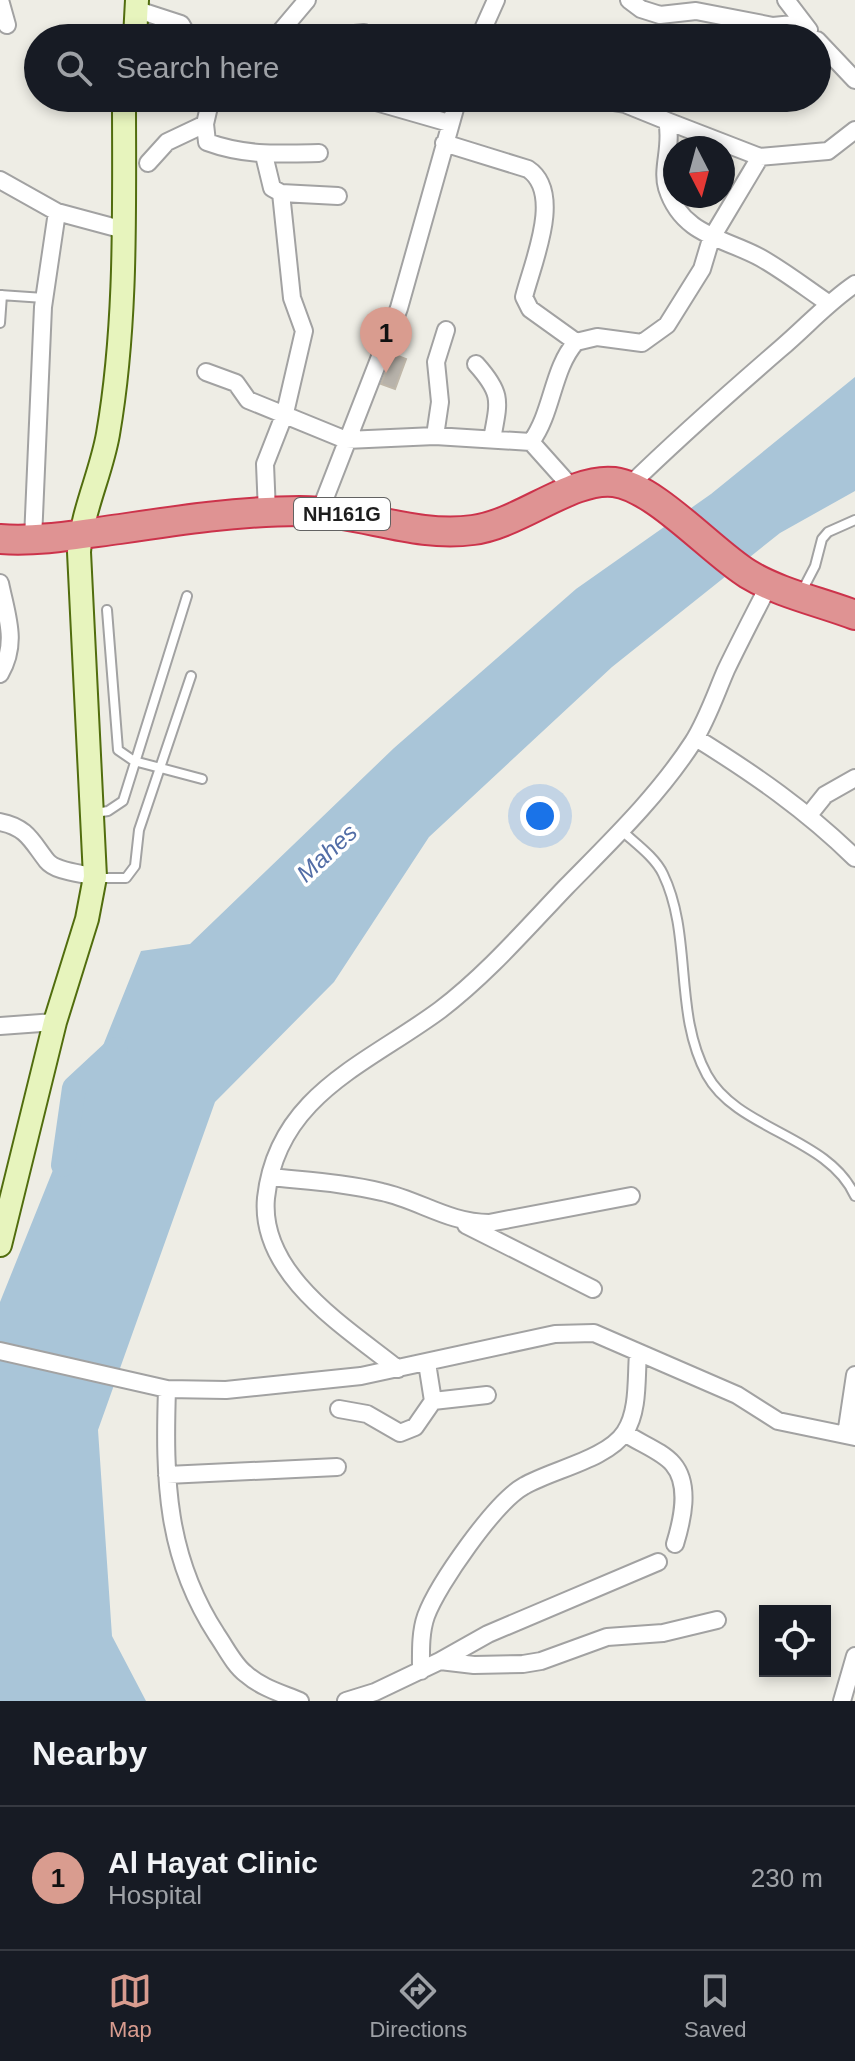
<!DOCTYPE html>
<html lang="en">
<head>
<meta charset="utf-8">
<style>
  :root { --surface:#171b24; --page:#242831; --text:#f1f3f6; --muted:#9ea1a6; --line:#363941; --accent:#d99c8f }
  body { margin:0; font-family:Helvetica,sans-serif; background:var(--page); color:var(--text) }
  .controls { position:absolute; right:24px; bottom:24px; display:grid; overflow:hidden; border-radius:0px; box-shadow:0 4px 12px #0003 }
  .controls button { width:72px; height:72px; display:grid; place-items:center; padding:0; border:0; border-bottom:2px solid var(--line); background:var(--surface); color:var(--text); font:40px sans-serif }
  .compass { position:absolute; left:663px; top:136px; width:72px; height:72px; border-radius:50%; background:var(--surface); box-shadow:0 4px 12px #0003; rotate:174deg }
  .you { position:absolute; left:540px; top:816px; width:28px; height:28px; margin:-20px; border:6px solid #fff; border-radius:50%; background:#1a73e8; box-shadow:0 0 0 12px #1a73e833 }
  .badge { display:grid; place-items:center; width:52px; height:52px; border-radius:50%; background:var(--accent); color:#111; font-size:26px; font-weight:700 }
  .pin { position:absolute; translate:-50% -66px; filter:drop-shadow(0 2px 4px #0008) }
  .pin::after { content:''; position:absolute; top:42px; width:28px; height:24px; background:inherit; clip-path:polygon(0 0,100% 0,50% 100%) }
  .list { margin:0; padding:0; list-style:none }
  h2 { display:flex; justify-content:space-between; align-items:center; height:104px; margin:0; padding:0 32px; font-size:34px }
  h2 small { font-size:26px; font-weight:400; color:var(--muted) }
  .list li { display:grid; grid-template-columns:52px 1fr auto; gap:24px; align-items:center; box-sizing:border-box; height:144px; padding:0 32px; border-top:2px solid var(--line) }
  .list b { display:block; font-size:30px; white-space:nowrap }
  .list p { margin:0; font-size:26px; white-space:nowrap; color:var(--muted) }
  .list em { font-size:26px; font-style:normal; color:var(--muted) }
  .icon { flex:none; width:44px; height:44px; fill:none; stroke:currentColor; stroke-width:2; stroke-linecap:round; stroke-linejoin:round }
  .map { position:relative; flex:none; width:855px; height:1701px; overflow:hidden }
  .search { position:absolute; background:var(--surface); box-shadow:0 4px 12px #0003; left:24px; right:24px; top:24px; height:88px; display:flex; align-items:center; gap:20px; box-sizing:border-box; padding:0 28px; border-radius:44px; color:var(--muted); font-size:30px }
  .sheet { height:248px; background:var(--surface) }
  nav { display:flex; justify-content:space-around; align-items:center; box-sizing:border-box; height:112px; border-top:2px solid var(--line); background:var(--surface); font-size:22px; color:var(--muted) }
  nav a { display:grid; justify-items:center; gap:4px }
  nav .on { color:var(--accent) }
  .map>svg:first-child { display:block }
</style>
</head>
<body>
<div class="map">
<svg width="855" height="1701" viewBox="0 0 855 1701">
  <rect width="100%" height="100%" fill="#eeede5"/>
  <path fill="#a9c5d8" d="M855 377V491L780 533 612 667 429 837 334 982 215 1102 98 1430 112 1636 146 1701H0V1302L141 951 190 944 394 748 576 589 711 494Z"/>
  <g fill="none" stroke-linecap="round" stroke-linejoin="round">
    <path stroke="#a9c5d8" stroke-width="24" d="M63 1165 74 1088 116 1049"/>
  </g>
  <path fill="#b8b3ab" stroke="#bfb7a9" stroke-width="2" d="M393 354 406 359 395 389 381 384Z"/>
  <g fill="none" stroke-linecap="round" stroke-linejoin="round">
    <defs>
      <path id="lane" d="M0 295 44 298
        M0 323 2 295
        M802 591 815 566 822 539 828 532 855 520
        M107 610 118 750 134 761 202 779
        M95 813 108 811 123 801 187 596
        M621 830C635 843 655 857 663 874 693 936 673 1013 707 1075 737 1130 829 1137 855 1196
        M98 878H126L135 866 139 830 191 676"/>
      <path id="street" d="M0 0 7 25
        M629 0 641 9 660 15 696 11 773 26 803 23
        M786 0 809 30
        M138 10 181 24 189 38
        M280 34 315 38 364 33
        M405 37 407 38
        M275 38 307 0
        M479 38 496 0
        M817 40 855 80
        M362 98 449 123
        M589 98 625 104 667 121C673 145 661 168 667 188 682 236 725 238 761 258 784 271 806 288 828 303
        M667 121 760 157 828 151 855 130
        M205 124 207 142C245 156 279 154 319 153
        M444 143 528 169C564 193 532 264 524 297L530 309 576 342
        M264 155 272 188 281 193 292 298 304 331 285 413 265 464 267 512
        M148 163 167 142 205 124 211 98
        M0 180 57 212 124 230
        M281 193 338 196
        M476 364C503 394 499 401 492 439
        M206 372 236 383 248 400 346 440 435 436 531 442C553 412 552 369 576 342L597 337 642 343 667 325 702 269 711 239 760 157
        M435 436 440 402 436 362 446 330
        M531 442 573 489
        M628 487C677 439 728 394 780 349 806 327 827 303 855 284
        M320 511 399 308 458 98
        M33 539 43 307 57 212
        M0 583C7 617 18 643 0 674
        M696 738C754 774 806 810 855 858
        M809 815 825 795 855 778
        M0 822C27 827 32 842 47 861 56 872 82 873 95 877
        M0 1026 55 1022
        M270 1177C307 1181 346 1183 382 1192 419 1200 449 1223 489 1223L631 1196
        M466 1225 593 1289
        M0 1351 167 1389 226 1390 361 1376 555 1334 594 1333 737 1395 778 1421 855 1437
        M427 1363 433 1401
        M398 1369C347 1328 259 1275 266 1198 277 1095 367 1064 440 1010 487 974 525 930 566 887 611 841 658 796 693 742 707 720 716 693 726 670 740 641 755 612 770 583
        M167 1389C164 1480 166 1557 217 1635 226 1648 234 1665 246 1674 262 1688 281 1693 300 1701
        M339 1409 367 1414 400 1433 415 1427 433 1401 487 1395
        M625 1433C639 1443 662 1451 673 1464 691 1485 682 1521 675 1544
        M846 1435 855 1375
        M167 1475 337 1467
        M440 1661 488 1634 658 1562
        M421 1671C421 1653 420 1633 426 1616 438 1584 495 1502 524 1486 551 1470 608 1459 625 1432 639 1411 636 1377 638 1354
        M346 1701 375 1692 440 1661 474 1665 523 1664 541 1661 607 1637 663 1633 717 1620
        M842 1701 855 1656"/>
      <path id="secondary" d="M135 38 137 0
        M0 1245 55 1022 87 919 95 877 79 552C82 511 101 474 108 434 127 324 124 209 124 98"/>
      <path id="highway" d="M0 539C40 542 81 534 120 529 180 520 240 511 300 511 360 511 413 538 473 530 520 524 572 477 614 482 655 487 712 552 748 574 779 593 821 602 855 615"/>
    </defs>
    <use href="#lane" stroke="#a2a2a2" stroke-width="12"/>
    <use href="#street" stroke="#a2a2a2" stroke-width="20"/>
    <use href="#secondary" stroke="#516d0e" stroke-width="26"/>
    <use href="#highway" stroke="#cc334b" stroke-width="32"/>
    <use href="#lane" stroke="#fff" stroke-width="8"/>
    <use href="#street" stroke="#fff" stroke-width="16"/>
    <use href="#secondary" stroke="#e7f4bd" stroke-width="22"/>
    <use href="#highway" stroke="#df9393" stroke-width="28"/>
  </g>
  <g text-anchor="middle" stroke-width="7" stroke-linejoin="round" paint-order="stroke">
    <rect fill="#fff" stroke="#626262" stroke-width="2" x="294" y="498" width="96" height="32" rx="6"/>
    <g font-size="20" font-weight="bold" fill="#1e1e1e">
      <text x="342" y="521">NH161G</text>
    </g>
    <g font-size="24" font-style="italic" fill="#526da6" stroke="#fff">
      <text transform="translate(327 853) rotate(-43)" y="8">Mahes</text>
    </g>
  </g>
</svg>
<div class="controls">
<button><svg class="icon" aria-label="locate" viewBox="0 0 24 24"><circle cx="12" cy="12" r="6"/><path d="M12 2v4M12 18v4M2 12h4M18 12h4"/></svg></button>
</div>
<svg class="compass" viewBox="-18 -18 36 36"><path d="M0-13l5 13h-10z" fill="#e53935"/><path d="M0 13l5-13h-10z" fill="#9ea1a6"/></svg>
<div class="you"></div>
<div class="pin badge" style="left:386px;top:373px">1</div>
<div class="search"><svg class="icon" aria-label="search" viewBox="0 0 24 24"><circle cx="10" cy="10" r="6"/><path d="M15 15l6 6"/></svg>Search here</div>
</div>
<section class="sheet">
<h2>Nearby<small></small></h2>
<ul class="list">
<li><span class="badge">1</span><div><b>Al Hayat Clinic</b><p>Hospital</p></div><em>230 m</em></li>
</ul>
</section>
<nav>
<a class="on"><svg class="icon" aria-label="map" viewBox="0 0 24 24"><path d="M3 6l6-2 6 2 6-2v14l-6 2-6-2-6 2zM9 4v14M15 6v14"/></svg>Map</a>
<a><svg class="icon" aria-label="directions" viewBox="0 0 24 24"><path d="M12 3l9 9-9 9-9-9zM9 14v-3h6M13 9l2 2-2 2"/></svg>Directions</a>
<a><svg class="icon" aria-label="saved" viewBox="0 0 24 24"><path d="M7 4h10v16l-5-4-5 4z"/></svg>Saved</a>
</nav>
</body>
</html>
